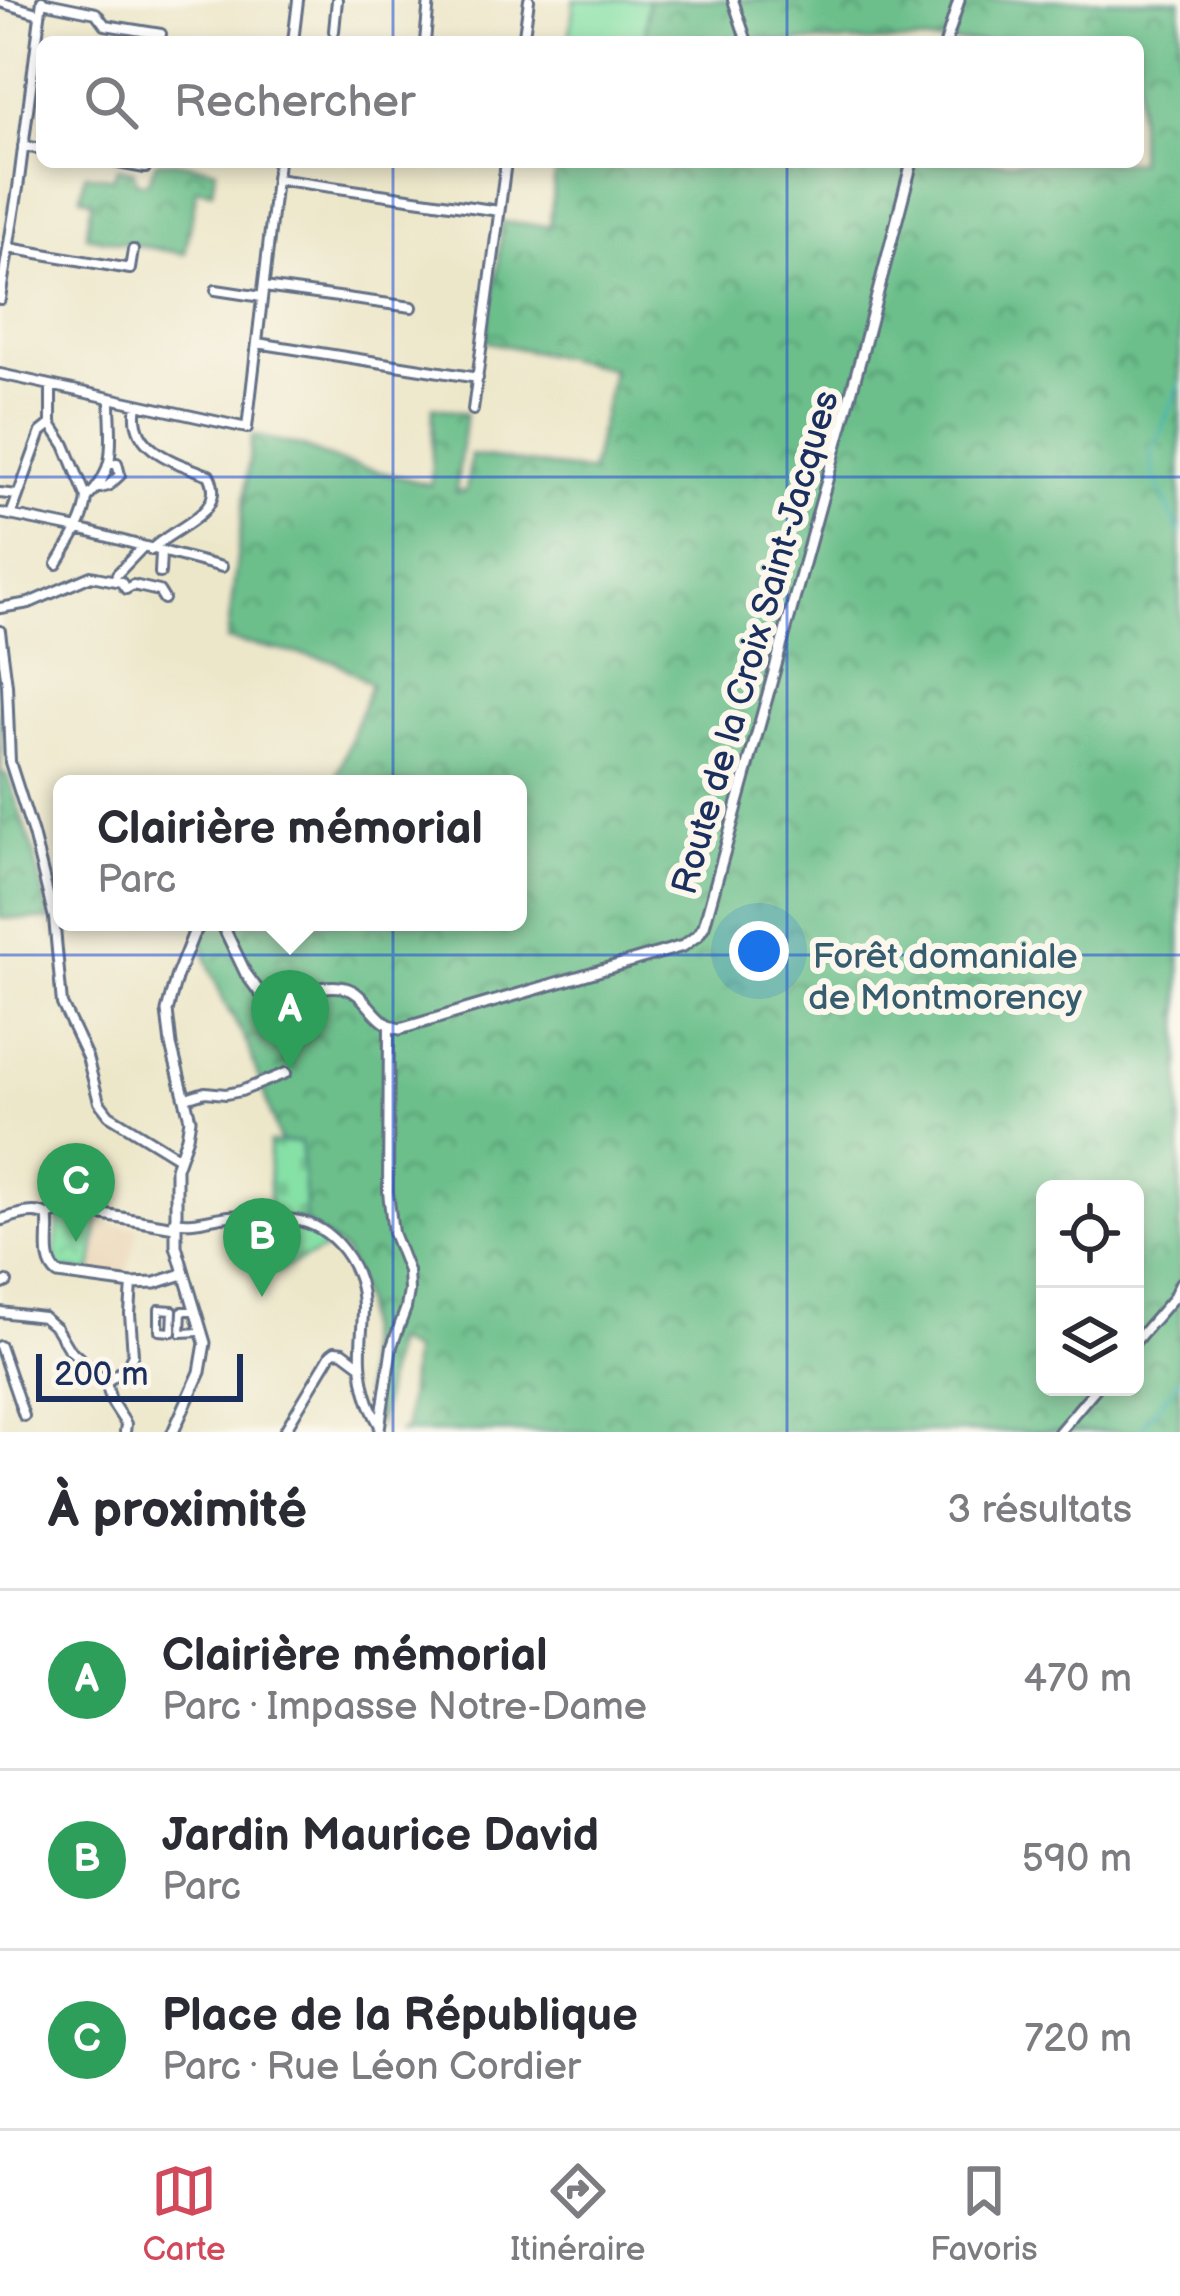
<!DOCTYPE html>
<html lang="fr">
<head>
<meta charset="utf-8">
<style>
  :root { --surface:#fff; --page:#f7f7f7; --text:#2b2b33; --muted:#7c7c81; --line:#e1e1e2; --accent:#d1495b }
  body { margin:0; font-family:"Balsamiq Sans",sans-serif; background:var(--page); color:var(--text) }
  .controls { position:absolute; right:36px; bottom:36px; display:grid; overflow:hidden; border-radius:18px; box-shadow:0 6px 18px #0003 }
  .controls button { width:108px; height:108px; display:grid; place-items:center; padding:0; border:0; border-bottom:3px solid var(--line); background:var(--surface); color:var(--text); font:60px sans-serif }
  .scale { position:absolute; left:36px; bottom:30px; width:207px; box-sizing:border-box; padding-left:12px; border:6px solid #1b2f5e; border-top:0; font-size:33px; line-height:42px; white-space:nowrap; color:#1b2f5e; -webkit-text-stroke:9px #fbf7ec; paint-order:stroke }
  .you { position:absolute; left:759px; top:951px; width:42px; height:42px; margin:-30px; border:9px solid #fff; border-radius:50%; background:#1a73e8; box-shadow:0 0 0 18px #1a73e833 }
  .badge { display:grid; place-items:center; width:78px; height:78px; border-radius:50%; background:var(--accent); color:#fff; font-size:39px; font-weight:700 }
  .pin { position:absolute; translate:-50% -99px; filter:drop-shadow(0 3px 6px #0008) }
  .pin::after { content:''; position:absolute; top:63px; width:42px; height:36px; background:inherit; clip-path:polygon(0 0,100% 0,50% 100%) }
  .popup { position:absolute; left:53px; top:775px; width:474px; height:156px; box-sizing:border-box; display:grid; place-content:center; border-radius:18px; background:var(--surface); filter:drop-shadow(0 3px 9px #0005); font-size:39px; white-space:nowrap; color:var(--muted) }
  .popup b { font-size:45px; color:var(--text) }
  .popup::after { content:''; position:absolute; left:50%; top:100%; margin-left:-24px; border:24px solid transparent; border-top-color:var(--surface) }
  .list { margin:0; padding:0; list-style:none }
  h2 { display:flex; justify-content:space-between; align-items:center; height:156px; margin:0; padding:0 48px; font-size:51px }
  h2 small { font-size:39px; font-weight:400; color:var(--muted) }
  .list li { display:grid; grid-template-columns:78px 1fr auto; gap:36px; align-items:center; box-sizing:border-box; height:180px; padding:0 48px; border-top:3px solid var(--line) }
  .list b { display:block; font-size:45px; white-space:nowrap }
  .list p { margin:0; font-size:39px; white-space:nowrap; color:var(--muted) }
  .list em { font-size:39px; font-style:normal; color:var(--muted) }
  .icon { flex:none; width:66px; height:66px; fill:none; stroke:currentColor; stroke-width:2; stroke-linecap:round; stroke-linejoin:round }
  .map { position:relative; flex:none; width:1180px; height:1432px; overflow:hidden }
  .search { position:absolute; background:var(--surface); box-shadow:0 6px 18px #0003; left:36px; right:36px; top:36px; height:132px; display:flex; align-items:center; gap:30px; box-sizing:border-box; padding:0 42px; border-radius:18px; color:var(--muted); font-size:45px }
  .sheet { height:696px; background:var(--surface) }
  nav { display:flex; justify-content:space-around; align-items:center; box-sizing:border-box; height:168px; border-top:3px solid var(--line); background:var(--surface); font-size:33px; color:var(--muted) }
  nav a { display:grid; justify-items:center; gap:6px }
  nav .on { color:var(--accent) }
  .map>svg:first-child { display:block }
</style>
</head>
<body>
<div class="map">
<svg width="1180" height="1432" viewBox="0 0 1180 1432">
  <defs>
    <pattern id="forest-crowns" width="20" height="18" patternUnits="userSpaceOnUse" patternTransform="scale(3)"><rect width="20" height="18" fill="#6cbf8b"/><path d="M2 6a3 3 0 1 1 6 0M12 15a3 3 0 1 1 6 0" fill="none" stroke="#589c75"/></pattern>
    <pattern id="cemetery-stones" width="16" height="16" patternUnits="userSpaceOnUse" patternTransform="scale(3)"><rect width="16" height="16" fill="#86e1a6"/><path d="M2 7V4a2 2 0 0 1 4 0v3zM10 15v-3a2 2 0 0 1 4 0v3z" fill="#73c191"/></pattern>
    <pattern id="park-crowns" width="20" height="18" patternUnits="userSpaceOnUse" patternTransform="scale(3)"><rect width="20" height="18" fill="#86e1a6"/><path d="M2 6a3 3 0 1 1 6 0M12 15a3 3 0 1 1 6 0" fill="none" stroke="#73c191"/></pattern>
  </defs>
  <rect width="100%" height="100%" fill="#fbf7ec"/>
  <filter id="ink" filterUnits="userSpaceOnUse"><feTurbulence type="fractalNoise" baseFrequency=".00833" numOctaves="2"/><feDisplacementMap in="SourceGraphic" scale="24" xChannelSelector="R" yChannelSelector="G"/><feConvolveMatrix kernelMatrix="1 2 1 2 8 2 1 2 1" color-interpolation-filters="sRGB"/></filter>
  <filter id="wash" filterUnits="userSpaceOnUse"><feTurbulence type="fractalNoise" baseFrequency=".004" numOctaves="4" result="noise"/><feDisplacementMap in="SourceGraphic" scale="48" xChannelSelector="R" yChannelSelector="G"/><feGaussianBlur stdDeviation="2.7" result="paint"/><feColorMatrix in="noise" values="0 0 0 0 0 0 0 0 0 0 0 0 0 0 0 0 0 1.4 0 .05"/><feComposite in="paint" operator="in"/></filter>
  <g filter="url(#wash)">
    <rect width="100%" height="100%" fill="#ede7ca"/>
    <path fill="#ecd8ba" d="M84 1171 121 1189 114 1212 69 1202Z
      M100 1223 139 1228 126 1275 94 1270Z"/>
    <path fill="#86e1a6" stroke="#508882" stroke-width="3" d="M574 0H648L645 42H569Z"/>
    <path fill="url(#forest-crowns)" stroke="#447774" stroke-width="3" fill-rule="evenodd" d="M648 0H1180V1432H400L406 1428 412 1351 393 1342 379 1425 365 1394 363 1304 345 1252 306 1222 301 1143 280 1142 247 1043 225 1004 207 961 198 922H518V784H334L371 684 335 661 227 640 252 435 301 446 334 460 431 485 433 407 466 413 456 492 466 491 471 455 591 472 613 369 485 341 498 266 502 222 550 226 556 162H1138V42H645ZM1045 1189H1135V1387H1045Z
      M156 162H176L216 169 212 191 197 189 185 254 86 236 92 201 81 197 85 174 114 178 117 168 134 171 136 182 147 183Z
      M0 666 3 686 1 773 7 775 33 850 50 920 0 918Z"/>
    <path fill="url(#cemetery-stones)" stroke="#508882" stroke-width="3" d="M301 1142 306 1222 269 1216V1143Z
      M257 1220C297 1221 303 1219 335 1245L277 1271 275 1256 262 1257Z"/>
    <path fill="url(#park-crowns)" stroke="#508882" stroke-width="3" d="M63 1216 99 1220 91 1272 58 1269 54 1265 59 1217Z"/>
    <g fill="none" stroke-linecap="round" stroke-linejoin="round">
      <path stroke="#42b3b9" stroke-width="3" d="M1180 383 1151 455 1153 474 1180 533
        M1138 1432 1180 1379"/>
    </g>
  </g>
  <g filter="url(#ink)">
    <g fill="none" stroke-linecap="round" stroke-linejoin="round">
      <defs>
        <path id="pedestrian" d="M159 1309 173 1310 172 1332 159 1331Z
          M182 1311H195L200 1332 181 1333Z"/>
        <path id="minor" d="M733 0 747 42
          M0 2 40 14
          M42 2 96 13 105 25 161 34
          M334 31 337 0
          M293 42 298 0
          M425 42 429 0
          M523 42 529 0
          M23 146 42 149
          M113 162 145 168 148 162
          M276 179 499 211
          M9 248 130 269 133 250
          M264 287 412 307
          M216 290 262 297
          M0 299 18 188 42 0
          M257 343 478 378
          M0 374 247 428 278 162
          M51 387V424L65 445 87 498
          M137 405C128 450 175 462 209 475 229 514 172 527 151 550
          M473 410 506 162
          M100 488 108 486 120 475 117 463 111 464
          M0 493 17 495
          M0 513 78 529 222 567
          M11 515 41 432 51 424
          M57 564C69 544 85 522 87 498 119 468 110 440 110 400
          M160 573 161 552
          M117 574 142 548
          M0 608 29 603 91 576 121 582 126 589 133 585 159 591 164 599
          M0 631 7 685 10 762 33 834 54 918 62 1004 87 1057 99 1102 109 1115 179 1158
          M186 1098 205 1092 226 1094 241 1091 286 1073
          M174 1221C195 1225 209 1218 229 1216 248 1214 274 1217 294 1220 335 1226 362 1266 363 1307 363 1325 360 1344 361 1362 362 1384 368 1405 379 1424
          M0 1285 7 1282
          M0 1312 43 1317 56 1328 68 1348 106 1382 111 1401 126 1424 125 1432
          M1135 1342 1173 1298 1180 1283
          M0 1346 24 1416
          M106 1382 126 1368 133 1354 130 1314 132 1284
          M284 1432 331 1354 335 1351 343 1352 359 1364
          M379 1432 392 1346 406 1308 409 1291 408 1271 393 1233 388 1192 389 1026
          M1059 1432 1097 1387"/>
        <path id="tertiary" d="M946 42 959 0
          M221 922 246 974 266 1001C292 1002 318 981 345 988 367 993 373 1023 400 1029L683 946 698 935 704 926 861 357 912 162
          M48 1216C51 1235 42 1261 58 1274L132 1284 155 1283 183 1274
          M0 1220C15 1216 33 1208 48 1216L57 1212 92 1213 175 1227
          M173 1432 200 1372 205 1343 176 1246V1168L187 1137 190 1119 171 1045 167 1011 176 978 193 935 202 922"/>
      </defs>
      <use href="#pedestrian" stroke="#646f84" stroke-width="12"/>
      <use href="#minor" stroke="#646f84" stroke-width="14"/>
      <use href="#tertiary" stroke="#646f84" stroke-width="15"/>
      <use href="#pedestrian" stroke="#fff" stroke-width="6"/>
      <use href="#minor" stroke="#fff" stroke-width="8"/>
      <use href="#tertiary" stroke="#fff" stroke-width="9"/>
    </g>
  </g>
  <path fill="none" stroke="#1d4ed8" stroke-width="3" stroke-opacity="0.55" d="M393 0V42M787 0V42M393 162V1432M787 162V1432M0 477H1180M0 955H1180"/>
  <g text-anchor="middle" stroke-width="12" stroke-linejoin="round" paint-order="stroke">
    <g font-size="36" fill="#1b2f5e" stroke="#fbf7ec">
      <text transform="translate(754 642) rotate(-74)" y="13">Route de la Croix Saint-Jacques</text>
    </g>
    <g font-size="36" fill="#365c70" stroke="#fbf7ec">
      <text x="945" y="968">Forêt domaniale<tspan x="945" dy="41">de Montmorency</tspan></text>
    </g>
  </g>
</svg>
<div class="controls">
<button><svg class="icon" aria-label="locate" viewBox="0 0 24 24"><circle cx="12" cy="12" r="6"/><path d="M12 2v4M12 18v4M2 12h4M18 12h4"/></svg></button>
<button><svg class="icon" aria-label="layers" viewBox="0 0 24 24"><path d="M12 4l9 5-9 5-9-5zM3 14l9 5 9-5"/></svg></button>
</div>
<div class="scale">200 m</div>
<div class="you"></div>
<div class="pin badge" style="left:290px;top:1069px;background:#2e9e5b">A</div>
<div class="popup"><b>Clairière mémorial</b>Parc</div>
<div class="pin badge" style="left:262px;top:1297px;background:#2e9e5b">B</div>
<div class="pin badge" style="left:76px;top:1242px;background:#2e9e5b">C</div>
<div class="search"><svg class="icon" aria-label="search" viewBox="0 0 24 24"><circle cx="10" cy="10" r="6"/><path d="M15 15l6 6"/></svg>Rechercher</div>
</div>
<section class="sheet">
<h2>À proximité<small>3 résultats</small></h2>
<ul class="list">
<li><span class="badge" style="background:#2e9e5b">A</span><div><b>Clairière mémorial</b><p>Parc · Impasse Notre-Dame</p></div><em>470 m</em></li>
<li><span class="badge" style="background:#2e9e5b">B</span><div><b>Jardin Maurice David</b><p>Parc</p></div><em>590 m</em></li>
<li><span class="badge" style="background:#2e9e5b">C</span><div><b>Place de la République</b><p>Parc · Rue Léon Cordier</p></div><em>720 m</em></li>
</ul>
</section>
<nav>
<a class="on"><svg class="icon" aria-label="map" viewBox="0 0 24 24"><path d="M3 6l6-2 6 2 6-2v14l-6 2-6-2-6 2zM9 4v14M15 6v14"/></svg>Carte</a>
<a><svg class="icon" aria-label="directions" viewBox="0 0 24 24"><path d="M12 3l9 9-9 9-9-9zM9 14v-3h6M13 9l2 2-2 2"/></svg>Itinéraire</a>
<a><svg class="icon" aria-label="saved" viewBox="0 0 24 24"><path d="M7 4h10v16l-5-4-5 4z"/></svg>Favoris</a>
</nav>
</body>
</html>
